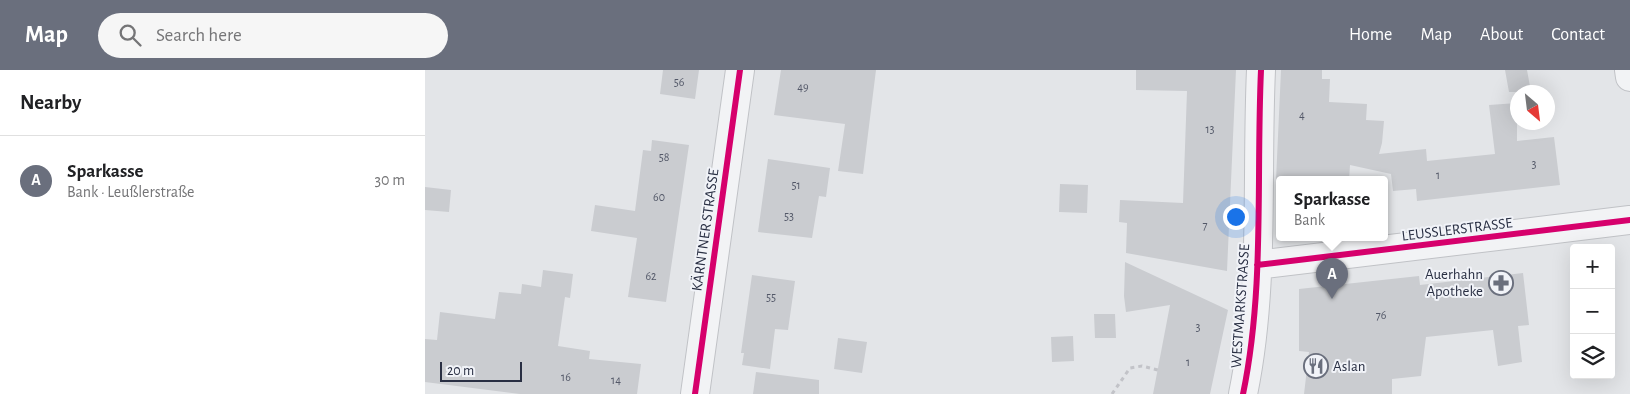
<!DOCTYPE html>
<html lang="en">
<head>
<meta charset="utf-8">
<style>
  :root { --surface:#fff; --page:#f6f6f6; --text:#202124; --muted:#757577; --line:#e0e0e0; --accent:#6a6f7d }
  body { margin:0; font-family:"Alegreya Sans",sans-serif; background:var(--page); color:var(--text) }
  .controls { position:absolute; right:15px; bottom:15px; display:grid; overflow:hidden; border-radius:5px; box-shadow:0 5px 20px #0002 }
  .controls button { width:45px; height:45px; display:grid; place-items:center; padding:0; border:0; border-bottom:1px solid var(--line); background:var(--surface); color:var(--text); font:25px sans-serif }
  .compass { position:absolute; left:1085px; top:15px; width:45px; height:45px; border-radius:50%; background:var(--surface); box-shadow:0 5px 20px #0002; rotate:152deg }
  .scale { position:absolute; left:15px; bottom:12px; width:82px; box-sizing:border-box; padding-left:5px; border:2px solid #292f43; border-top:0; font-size:14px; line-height:18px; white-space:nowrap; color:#292f43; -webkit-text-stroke:4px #f1f3f8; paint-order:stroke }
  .you { position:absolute; left:810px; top:146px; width:18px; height:18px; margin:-12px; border:4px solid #fff; border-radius:50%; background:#1a73e8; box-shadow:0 0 0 8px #1a73e833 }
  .badge { display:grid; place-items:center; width:32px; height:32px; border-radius:50%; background:var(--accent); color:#fff; font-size:16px; font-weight:700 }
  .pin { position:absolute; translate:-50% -41px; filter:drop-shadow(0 1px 2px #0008) }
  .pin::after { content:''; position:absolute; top:26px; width:18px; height:15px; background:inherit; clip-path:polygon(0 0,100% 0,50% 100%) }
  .popup { position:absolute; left:851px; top:106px; width:112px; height:65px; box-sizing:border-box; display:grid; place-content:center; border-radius:5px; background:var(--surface); filter:drop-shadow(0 1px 4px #0005); font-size:16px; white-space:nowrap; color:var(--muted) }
  .popup b { font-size:19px; color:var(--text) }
  .popup::after { content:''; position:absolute; left:50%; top:100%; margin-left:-10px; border:10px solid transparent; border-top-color:var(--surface) }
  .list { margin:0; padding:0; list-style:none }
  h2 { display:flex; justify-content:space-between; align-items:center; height:65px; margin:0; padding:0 20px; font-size:21px }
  h2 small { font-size:16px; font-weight:400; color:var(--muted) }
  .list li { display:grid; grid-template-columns:32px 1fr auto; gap:15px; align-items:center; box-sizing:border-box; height:90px; padding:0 20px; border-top:1px solid var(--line) }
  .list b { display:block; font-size:19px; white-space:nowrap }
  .list p { margin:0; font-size:16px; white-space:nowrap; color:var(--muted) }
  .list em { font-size:16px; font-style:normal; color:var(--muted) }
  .icon { flex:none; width:28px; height:28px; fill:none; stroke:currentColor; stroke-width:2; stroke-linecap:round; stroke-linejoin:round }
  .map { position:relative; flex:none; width:1205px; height:324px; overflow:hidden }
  header { display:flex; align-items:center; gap:30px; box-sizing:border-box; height:70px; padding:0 25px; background:var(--accent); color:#fff }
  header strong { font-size:24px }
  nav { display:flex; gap:28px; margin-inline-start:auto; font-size:18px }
  .search { width:350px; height:45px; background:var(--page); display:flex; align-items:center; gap:12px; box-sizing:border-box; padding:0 18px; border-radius:28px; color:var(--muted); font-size:19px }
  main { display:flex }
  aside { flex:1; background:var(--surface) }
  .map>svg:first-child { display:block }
</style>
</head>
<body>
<header>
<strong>Map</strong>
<div class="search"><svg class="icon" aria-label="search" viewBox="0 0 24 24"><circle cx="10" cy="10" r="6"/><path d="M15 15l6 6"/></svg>Search here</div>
<nav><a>Home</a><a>Map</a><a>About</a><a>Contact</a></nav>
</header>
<main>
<aside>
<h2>Nearby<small></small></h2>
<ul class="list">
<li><span class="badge">A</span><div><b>Sparkasse</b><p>Bank · Leußlerstraße</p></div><em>30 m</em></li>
</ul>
</aside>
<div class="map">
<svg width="1205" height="324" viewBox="0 0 1205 324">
  <rect width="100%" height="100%" fill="#e3e5e8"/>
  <path fill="#caccd0" d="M238 0H274L270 29 235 24Z
    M356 0H451L438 104 413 101 420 54 349 45Z
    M711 0H811L802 201 701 183 702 153 694 152 695 130 758 133 762 21 711 20Z
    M856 0H897V9H905L904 32 942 34 941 50 959 51 957 73 954 84 1001 79 1002 91 1070 84 1064 35 1092 33V71L1129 67 1135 115 992 131 991 119 968 121 966 104 925 95 924 110H851Z
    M1080 0H1102L1106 22H1084Z
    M227 70 264 75 241 232 203 227 212 168 166 161 170 135 210 141 218 80 226 81Z
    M343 89 405 98 401 127 394 126 387 168 333 162Z
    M635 114 663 115 662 143 634 142Z
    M0 117 26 120 24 142 0 140Z
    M700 192 803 240 785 324H728L745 235 701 242 699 226Z
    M118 200 148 204 145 228 140 227 133 276 165 281 164 289 216 294 212 324H95L0 312V269L12 270 15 242 70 249 74 222 96 224 97 214 116 217Z
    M1098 203 1104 255 1093 256 1097 292 1073 296 1068 260 1001 267 996 306 967 309V324H879L884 282 874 281V219L994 206 995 215Z
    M327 205 370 211 363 260 350 259 345 299 317 295 319 283H316Z
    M669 244H690L691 268H670Z
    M648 266 649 291 627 292 626 267Z
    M413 268 442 272 437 303 409 299Z
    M331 302 394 310V324H328Z"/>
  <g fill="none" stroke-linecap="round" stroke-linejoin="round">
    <defs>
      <path id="minor" d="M1204 0 1205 7
        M832 195 1205 150
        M270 324 315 0
        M818 324C840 218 831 108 836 0"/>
    </defs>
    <use href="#minor" stroke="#c0c2c6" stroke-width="30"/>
    <path stroke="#c2c3c8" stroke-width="3" stroke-dasharray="4 4" stroke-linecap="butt" d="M687 324 705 298 717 296 733 300"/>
    <use href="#minor" stroke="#f2f3f5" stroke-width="28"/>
    <defs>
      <path id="cycleway" d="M832 195 1205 150
        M270 324 315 0
        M818 324C840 218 831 108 836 0"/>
    </defs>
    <use href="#cycleway" stroke="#f1f3f8" stroke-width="9"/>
    <use href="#cycleway" stroke="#d6006c" stroke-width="6"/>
  </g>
  <defs>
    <symbol id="pharmacy-ring" viewBox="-11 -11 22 22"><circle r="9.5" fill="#f1f3f8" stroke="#6a6f7d" stroke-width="1.5"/><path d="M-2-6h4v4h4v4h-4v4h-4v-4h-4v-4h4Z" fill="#6a6f7d"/></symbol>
    <symbol id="restaurant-ring" viewBox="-11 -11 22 22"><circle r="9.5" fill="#f1f3f8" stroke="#6a6f7d" stroke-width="1.5"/><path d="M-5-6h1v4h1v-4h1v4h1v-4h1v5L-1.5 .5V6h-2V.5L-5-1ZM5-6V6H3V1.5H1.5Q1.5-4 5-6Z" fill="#6a6f7d"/></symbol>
  </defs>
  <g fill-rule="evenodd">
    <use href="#pharmacy-ring" x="1062" y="199" width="28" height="28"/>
    <use href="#restaurant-ring" x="877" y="282" width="28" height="28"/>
  </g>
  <g text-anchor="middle" stroke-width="4" stroke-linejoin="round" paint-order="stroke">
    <g font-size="12" fill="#535868">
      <text x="254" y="16">56</text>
      <text x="378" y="21">49</text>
      <text x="877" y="49">4</text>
      <text x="785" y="63">13</text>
      <text x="239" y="91">58</text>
      <text x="1109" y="98">3</text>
      <text x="1013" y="109">1</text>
      <text x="371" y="119">51</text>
      <text x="234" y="131">60</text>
      <text x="364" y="150">53</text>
      <text x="780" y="159">7</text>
      <text x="226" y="210">62</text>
      <text x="346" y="231">55</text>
      <text x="956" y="249">76</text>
      <text x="773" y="261">3</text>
      <text x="763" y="296">1</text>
      <text x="141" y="311">16</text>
      <text x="191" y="314">14</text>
    </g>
    <g font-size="15" fill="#292f43" stroke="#f1f3f8">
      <text transform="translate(1032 159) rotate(-7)" y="5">LEUSSLERSTRASSE</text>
      <text transform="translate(280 160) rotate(-82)" y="5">KÄRNTNER STRASSE</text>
      <text transform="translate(815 236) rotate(-86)" y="5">WESTMARKSTRASSE</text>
    </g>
    <g font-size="15" fill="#292f43" stroke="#f1f3f8" text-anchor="end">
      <text x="1058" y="209">Auerhahn<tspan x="1058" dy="17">Apotheke</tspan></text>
      <text x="908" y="301" text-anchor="start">Aslan</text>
    </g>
  </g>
</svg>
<div class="controls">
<button>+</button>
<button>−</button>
<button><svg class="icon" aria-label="layers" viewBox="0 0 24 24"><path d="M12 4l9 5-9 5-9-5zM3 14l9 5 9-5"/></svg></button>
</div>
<svg class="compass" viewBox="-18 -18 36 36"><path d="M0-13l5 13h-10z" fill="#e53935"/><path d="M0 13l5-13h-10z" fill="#757577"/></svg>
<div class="scale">20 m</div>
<div class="you"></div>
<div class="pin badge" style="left:907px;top:229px">A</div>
<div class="popup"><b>Sparkasse</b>Bank</div>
</div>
</main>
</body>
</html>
